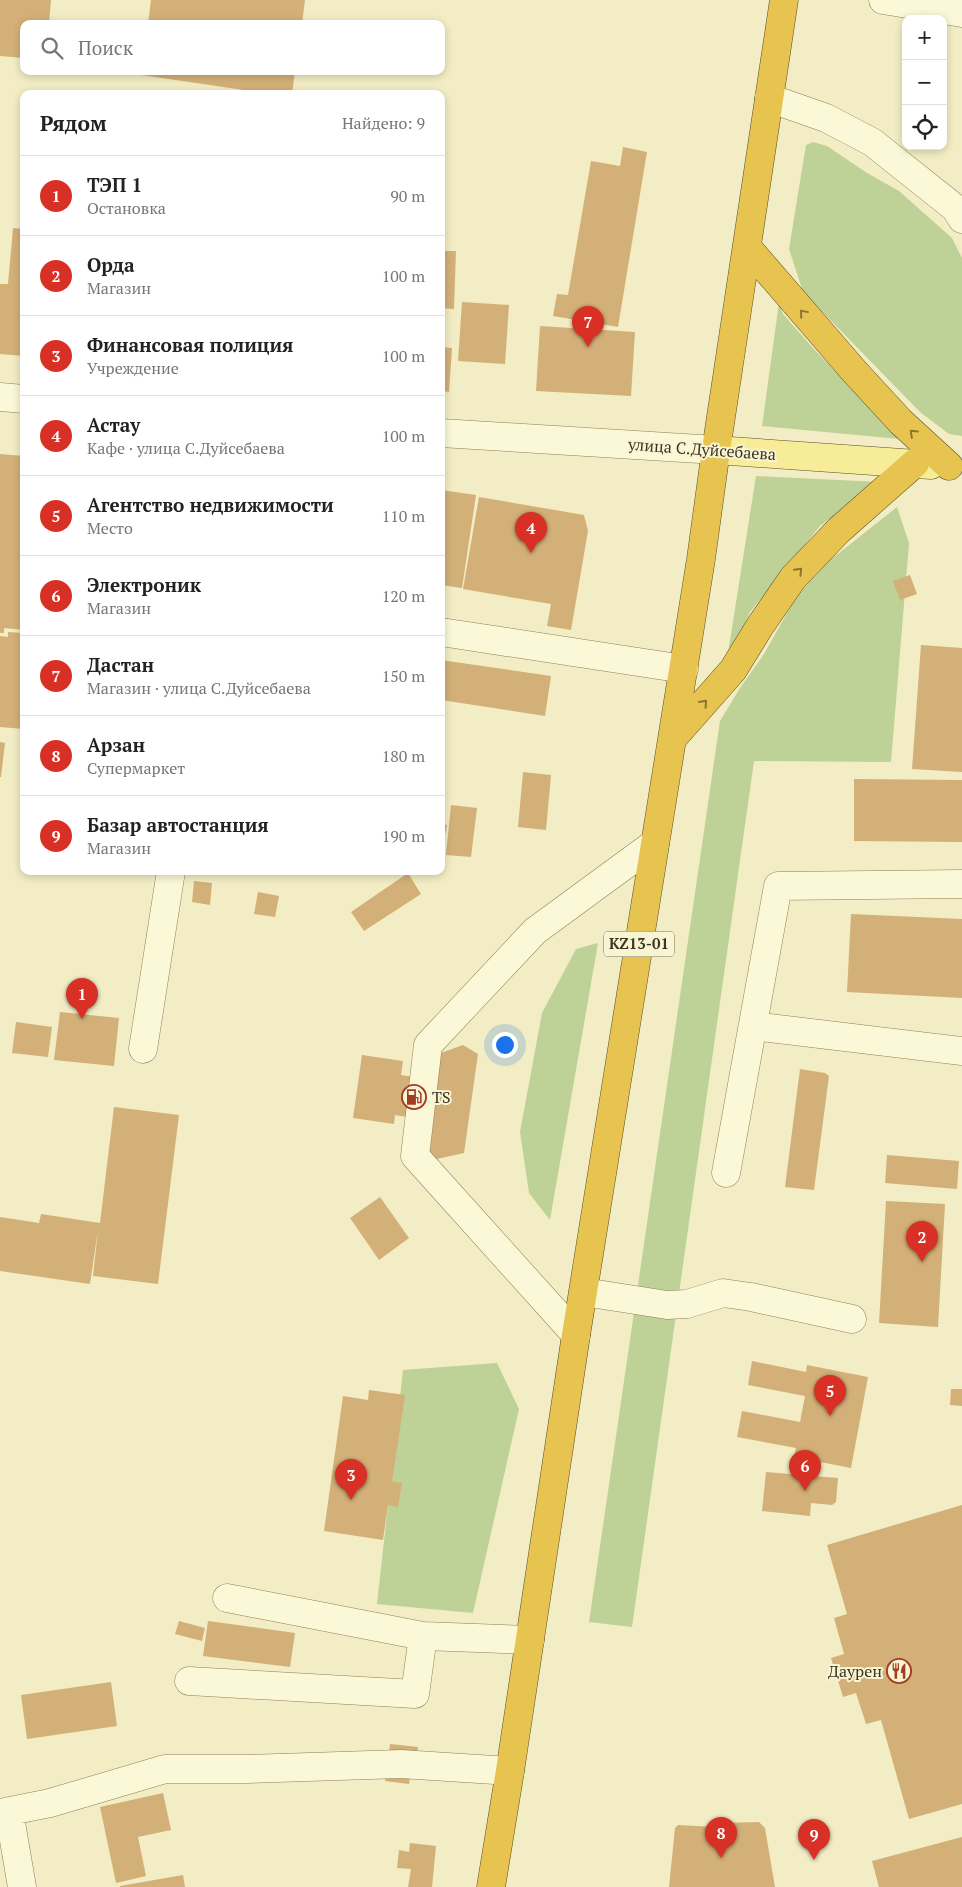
<!DOCTYPE html>
<html lang="ru">
<head>
<meta charset="utf-8">
<style>
  :root { --surface:#fff; --page:#f2f2f2; --text:#222; --muted:#767676; --line:#e0e0e0; --accent:#d93025 }
  body { margin:0; font-family:"PT Serif",serif; background:var(--page); color:var(--text) }
  .controls { position:absolute; right:15px; top:15px; display:grid; overflow:hidden; border-radius:10px; box-shadow:0 2px 8px #0003 }
  .controls button { width:45px; height:45px; display:grid; place-items:center; padding:0; border:0; border-bottom:1px solid var(--line); background:var(--surface); color:var(--text); font:25px sans-serif }
  .you { position:absolute; left:504px; top:1044px; width:18px; height:18px; margin:-12px; border:4px solid #fff; border-radius:50%; background:#1a73e8; box-shadow:0 0 0 8px #1a73e833 }
  .badge { display:grid; place-items:center; width:32px; height:32px; border-radius:50%; background:var(--accent); color:#fff; font-size:16px; font-weight:700 }
  .pin { position:absolute; translate:-50% -41px; filter:drop-shadow(0 1px 2px #0008) }
  .pin::after { content:''; position:absolute; top:26px; width:18px; height:15px; background:inherit; clip-path:polygon(0 0,100% 0,50% 100%) }
  .list { margin:0; padding:0; list-style:none }
  h2 { display:flex; justify-content:space-between; align-items:center; height:65px; margin:0; padding:0 20px; font-size:21px }
  h2 small { font-size:16px; font-weight:400; color:var(--muted) }
  .list li { display:grid; grid-template-columns:32px 1fr auto; gap:15px; align-items:center; box-sizing:border-box; height:80px; padding:0 20px; border-top:1px solid var(--line) }
  .list b { display:block; font-size:19px; white-space:nowrap }
  .list p { margin:0; font-size:16px; white-space:nowrap; color:var(--muted) }
  .list em { font-size:16px; font-style:normal; color:var(--muted) }
  .icon { flex:none; width:28px; height:28px; fill:none; stroke:currentColor; stroke-width:2; stroke-linecap:round; stroke-linejoin:round }
  .map { position:relative; flex:none; width:962px; height:1887px; overflow:hidden }
  .search { position:absolute; background:var(--surface); box-shadow:0 2px 8px #0003; left:20px; top:20px; width:425px; height:55px; display:flex; align-items:center; gap:12px; box-sizing:border-box; padding:0 18px; border-radius:10px; color:var(--muted); font-size:19px }
  .panel { position:absolute; background:var(--surface); box-shadow:0 2px 8px #0003; left:20px; top:90px; width:425px; height:785px; border-radius:10px }
  .map>svg:first-child { display:block }
</style>
</head>
<body>
<div class="map">
<svg width="962" height="1887" viewBox="0 0 962 1887">
  <rect width="100%" height="100%" fill="#f2edc4"/>
  <path fill="#bed197" d="M813 142 827 146 867 173 899 191 952 238 962 258V436L949 434 920 412 803 292 789 249 806 145Z
    M779 303 783 314 813 348 899 439 762 426Z
    M756 476 880 482 820 526 750 612 726 666Z
    M897 507 909 543 891 762 754 761 632 1627 589 1622 720 721 740 688 764 654 796 597 829 561Z
    M598 943 550 1220 529 1193 520 1132 542 1013 576 949Z
    M497 1363 519 1409 473 1613 377 1604 403 1370Z"/>
  <path fill="#d3b077" d="M0 0H51L49 24H24V58L0 56Z
    M151 0H305L302 24H148Z
    M141 71H295L292 94H272L141 75Z
    M623 147 647 152 618 327 553 316 557 294 568 295 591 161 620 166Z
    M13 228 24 229V356L0 354V284H8Z
    M441 251H456L454 309 441 308Z
    M462 302 509 305 505 364 458 361Z
    M540 326 635 332 631 396 536 391Z
    M441 347 452 348 449 392 441 391Z
    M0 454 24 456V630L4 628V633H0Z
    M441 490 476 495 462 588 441 585Z
    M479 497 584 515 588 531 571 630 547 626 551 604 463 589Z
    M910 575 917 594 900 600 893 581Z
    M8 632 24 633V729L0 727V636L8 637Z
    M921 645 962 648V772L912 769Z
    M441 660 551 676 545 716 441 700Z
    M0 742 5 743 1 777H0Z
    M523 772 551 775 546 830 518 827Z
    M854 779 962 780V842L854 841Z
    M451 805 477 808 471 857 446 855Z
    M441 824 447 825 442 851H441Z
    M408 873 421 894 364 931 351 912Z
    M194 881 212 883 210 905 192 902Z
    M258 892 279 896 275 917 254 914Z
    M851 914 962 919V998L847 992Z
    M60 1012 119 1018 114 1066 54 1060Z
    M16 1022 52 1027 48 1057 12 1053Z
    M463 1045 478 1054 464 1153 437 1159 426 1154V1120L395 1115 394 1124 353 1118 362 1055 403 1061 401 1075 434 1080 438 1054Z
    M800 1069 825 1073 829 1076 814 1190 785 1187Z
    M114 1107 179 1115 158 1284 93 1276 98 1230 90 1284 0 1271V1217L39 1223 41 1214 100 1223Z
    M887 1155 959 1161 957 1189 885 1183Z
    M380 1197 409 1238 379 1260 350 1218Z
    M886 1201 945 1204 938 1327 879 1323Z
    M752 1361 806 1372 807 1365 868 1377 851 1468 794 1457 796 1448 737 1437 742 1411 800 1422 805 1396 748 1385Z
    M951 1389H962V1406L950 1405Z
    M369 1390 405 1395 392 1482 402 1483 398 1507 388 1505 383 1540 324 1531 343 1396 368 1400Z
    M766 1472 838 1478 836 1502 832 1505 811 1503 810 1516 762 1511Z
    M962 1505V1804L909 1819 881 1720 866 1724 856 1693 843 1697 831 1658 844 1654 834 1618 847 1614 827 1545Z
    M179 1621 205 1628 202 1641 175 1634Z
    M208 1621 295 1633 290 1667 203 1656Z
    M111 1682 117 1726 27 1739 21 1695Z
    M390 1744 418 1747 414 1778 410 1777 409 1784 385 1781Z
    M163 1793 171 1830 138 1837 146 1876 116 1883 100 1807Z
    M759 1822 765 1828 775 1887H669L675 1828 678 1825 716 1827 721 1823Z
    M962 1837V1887H879L872 1861Z
    M410 1843 436 1846 432 1887H408L411 1869 397 1868 399 1850 409 1852Z
    M183 1875 185 1887H120V1886Z"/>
  <g fill="none" stroke-linecap="round" stroke-linejoin="round">
    <defs>
      <path id="minor" d="M883 0 962 13
        M769 98 826 118 872 142 955 208 962 219
        M0 397 24 399
        M441 433 716 450
        M441 632 684 669
        M753 1026 962 1051
        M143 1049 171 871
        M726 1173 778 886 962 884
        M584 1292 667 1305 687 1304 723 1293 751 1297 852 1319
        M576 1335 415 1156 428 1045 535 931 655 843
        M227 1598 423 1636 530 1640
        M189 1681 415 1694 423 1636
        M9 1811 22 1887
        M0 1813 50 1803 165 1769H246L401 1764 510 1771"/>
      <path id="major" d="M716 450 931 465"/>
      <path id="highway" d="M747 247 854 371 901 422 949 466
        M672 739 733 670 760 626 793 578 839 530 915 463
        M491 1887 510 1771 576 1335 701 559 716 450 784 0"/>
    </defs>
    <use href="#minor" stroke="#8e8058" stroke-width="29"/>
    <use href="#major" stroke="#5c4c2d" stroke-width="29"/>
    <use href="#highway" stroke="#5c4c2d" stroke-width="29"/>
    <use href="#minor" stroke="#fbf8d8" stroke-width="28"/>
    <use href="#major" stroke="#f7ed99" stroke-width="28"/>
    <use href="#highway" stroke="#e7c34f" stroke-width="28"/>
  </g>
  <defs><path id="oneway-chevron" d="M-2-3.5L2.5 0L-2 3.5" fill="none" stroke-width="1.6" stroke-linecap="round" stroke-linejoin="round" transform="scale(1.25)"/></defs>
  <g stroke="#8a7434">
    <use href="#oneway-chevron" transform="translate(803 313) rotate(-130)"/>
    <use href="#oneway-chevron" transform="translate(913 433) rotate(-137)"/>
    <use href="#oneway-chevron" transform="translate(799 571) rotate(-46)"/>
    <use href="#oneway-chevron" transform="translate(704 703) rotate(-48)"/>
  </g>
  <defs>
    <symbol id="fuel-ring" viewBox="-11 -11 22 22"><circle r="9.5" fill="#f8f5d4" stroke="#a33c23" stroke-width="1.5"/><path d="M-5.5-6h7V0h2V4h1.3V-2.5L3-4.5l.8-.8L6-3V5H2.5V1h-1V6h-7ZM-4.2-4.7v3.2H.2V-4.7Z" fill="#a33c23"/></symbol>
    <symbol id="restaurant-ring" viewBox="-11 -11 22 22"><circle r="9.5" fill="#f8f5d4" stroke="#a33c23" stroke-width="1.5"/><path d="M-5-6h1v4h1v-4h1v4h1v-4h1v5L-1.5 .5V6h-2V.5L-5-1ZM5-6V6H3V1.5H1.5Q1.5-4 5-6Z" fill="#a33c23"/></symbol>
  </defs>
  <g fill-rule="evenodd">
    <use href="#fuel-ring" x="400" y="1083" width="28" height="28"/>
    <use href="#restaurant-ring" x="885" y="1657" width="28" height="28"/>
  </g>
  <g text-anchor="middle" stroke-width="4" stroke-linejoin="round" paint-order="stroke">
    <rect fill="#f8f5d4" stroke="#756d55" stroke-width="1" x="604" y="931.5" width="70" height="25" rx="4"/>
    <g font-size="15" font-weight="bold" fill="#3d331e">
      <text x="639" y="949">KZ13-01</text>
    </g>
    <g font-size="16" fill="#3d331e" stroke="#f8f5d4">
      <text transform="translate(702 449) rotate(4)" y="6">улица С.Дуйсебаева</text>
    </g>
    <g font-size="16" fill="#3d331e" stroke="#f8f5d4" text-anchor="start">
      <text x="432" y="1103">TS</text>
      <text x="882" y="1677" text-anchor="end">Даурен</text>
    </g>
  </g>
</svg>
<div class="controls">
<button>+</button>
<button>−</button>
<button><svg class="icon" aria-label="locate" viewBox="0 0 24 24"><circle cx="12" cy="12" r="6"/><path d="M12 2v4M12 18v4M2 12h4M18 12h4"/></svg></button>
</div>
<div class="you"></div>
<div class="pin badge" style="left:82px;top:1019px">1</div>
<div class="pin badge" style="left:922px;top:1262px">2</div>
<div class="pin badge" style="left:351px;top:1500px">3</div>
<div class="pin badge" style="left:531px;top:553px">4</div>
<div class="pin badge" style="left:830px;top:1416px">5</div>
<div class="pin badge" style="left:805px;top:1491px">6</div>
<div class="pin badge" style="left:588px;top:347px">7</div>
<div class="pin badge" style="left:721px;top:1858px">8</div>
<div class="pin badge" style="left:814px;top:1860px">9</div>
<div class="search"><svg class="icon" aria-label="search" viewBox="0 0 24 24"><circle cx="10" cy="10" r="6"/><path d="M15 15l6 6"/></svg>Поиск</div>
<section class="panel">
<h2>Рядом<small>Найдено: 9</small></h2>
<ul class="list">
<li><span class="badge">1</span><div><b>ТЭП 1</b><p>Остановка</p></div><em>90 m</em></li>
<li><span class="badge">2</span><div><b>Орда</b><p>Магазин</p></div><em>100 m</em></li>
<li><span class="badge">3</span><div><b>Финансовая полиция</b><p>Учреждение</p></div><em>100 m</em></li>
<li><span class="badge">4</span><div><b>Астау</b><p>Кафе · улица С.Дуйсебаева</p></div><em>100 m</em></li>
<li><span class="badge">5</span><div><b>Агентство недвижимости</b><p>Место</p></div><em>110 m</em></li>
<li><span class="badge">6</span><div><b>Электроник</b><p>Магазин</p></div><em>120 m</em></li>
<li><span class="badge">7</span><div><b>Дастан</b><p>Магазин · улица С.Дуйсебаева</p></div><em>150 m</em></li>
<li><span class="badge">8</span><div><b>Арзан</b><p>Супермаркет</p></div><em>180 m</em></li>
<li><span class="badge">9</span><div><b>Базар автостанция</b><p>Магазин</p></div><em>190 m</em></li>
</ul>
</section>
</div>
</body>
</html>
